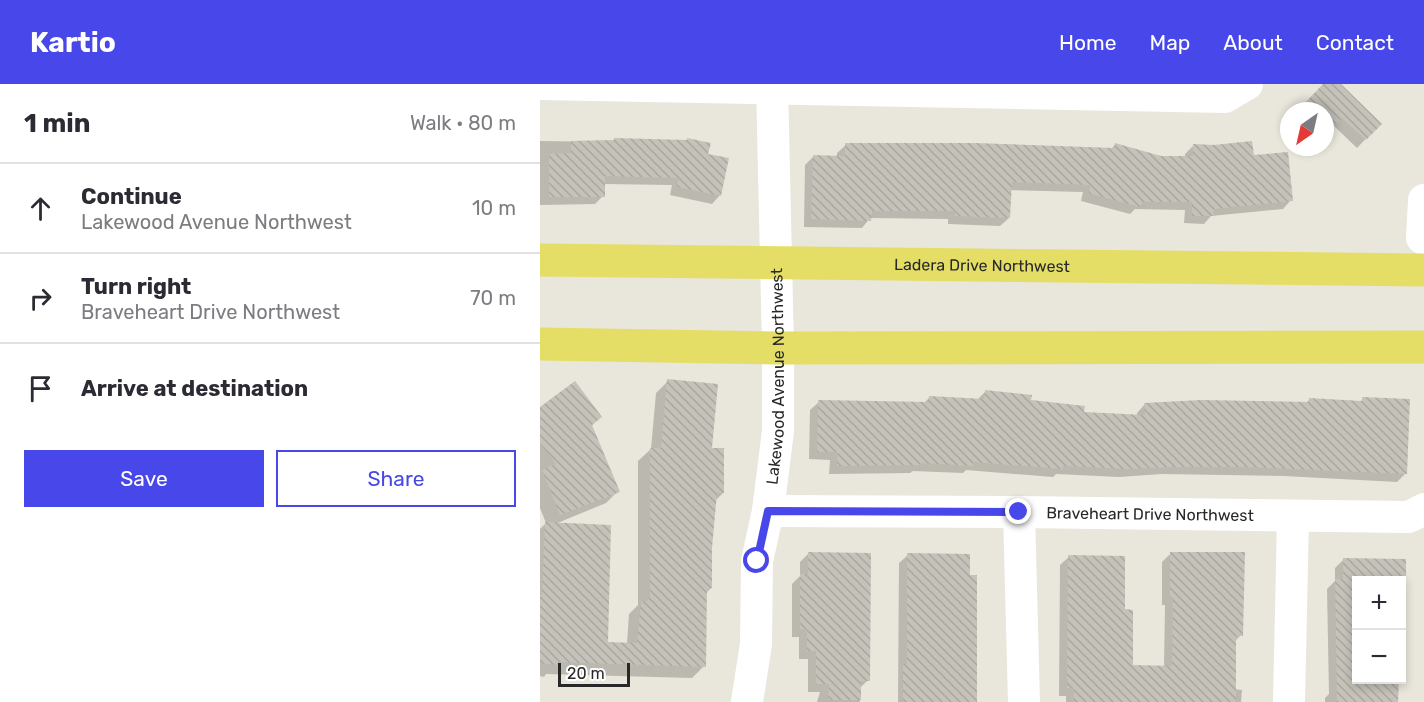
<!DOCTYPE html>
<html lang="en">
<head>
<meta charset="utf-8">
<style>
  :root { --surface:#fff; --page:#f2f2f3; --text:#2b2b33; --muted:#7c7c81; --line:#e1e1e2; --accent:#4848ea }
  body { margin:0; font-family:Rubik,sans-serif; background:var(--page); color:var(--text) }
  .controls { position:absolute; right:18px; bottom:18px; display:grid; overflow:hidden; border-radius:0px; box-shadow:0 3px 9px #0003 }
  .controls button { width:54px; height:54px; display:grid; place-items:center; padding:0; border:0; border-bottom:2px solid var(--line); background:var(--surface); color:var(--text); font:30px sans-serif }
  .compass { position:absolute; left:740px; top:18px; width:54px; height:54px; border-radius:50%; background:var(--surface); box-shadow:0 3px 9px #0003; rotate:214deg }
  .scale { position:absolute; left:18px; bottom:15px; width:72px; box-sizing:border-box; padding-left:6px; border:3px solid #282828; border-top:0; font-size:16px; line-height:21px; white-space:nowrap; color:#282828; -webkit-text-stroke:4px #fff; paint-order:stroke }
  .stop { position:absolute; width:18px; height:18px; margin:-14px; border:4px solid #4848ea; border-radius:50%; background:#fff }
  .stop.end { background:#4848ea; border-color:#fff; box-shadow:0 2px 6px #0008 }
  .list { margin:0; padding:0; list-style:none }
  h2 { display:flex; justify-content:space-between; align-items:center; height:78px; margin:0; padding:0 24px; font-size:26px }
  h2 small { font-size:20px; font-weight:400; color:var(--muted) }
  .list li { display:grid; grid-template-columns:39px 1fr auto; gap:18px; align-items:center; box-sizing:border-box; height:90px; padding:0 24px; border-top:2px solid var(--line) }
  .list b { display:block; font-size:22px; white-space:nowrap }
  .list p { margin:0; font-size:20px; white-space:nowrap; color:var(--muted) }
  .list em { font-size:20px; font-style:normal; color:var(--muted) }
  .actions { display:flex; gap:12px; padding:18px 24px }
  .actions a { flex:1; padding:14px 0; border:2px solid var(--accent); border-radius:0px; text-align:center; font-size:21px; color:var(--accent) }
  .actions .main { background:var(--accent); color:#fff }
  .icon { flex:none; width:33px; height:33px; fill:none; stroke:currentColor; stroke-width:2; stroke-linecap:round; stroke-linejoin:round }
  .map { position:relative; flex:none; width:884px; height:618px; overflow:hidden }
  header { display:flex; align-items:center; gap:36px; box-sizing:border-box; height:84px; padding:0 30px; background:var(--accent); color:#fff }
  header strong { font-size:28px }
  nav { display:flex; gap:33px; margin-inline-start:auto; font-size:21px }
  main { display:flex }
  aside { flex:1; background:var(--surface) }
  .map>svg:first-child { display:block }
</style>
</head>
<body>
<header>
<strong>Kartio</strong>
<nav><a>Home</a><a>Map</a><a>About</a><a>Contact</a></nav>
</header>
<main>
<aside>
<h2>1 min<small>Walk · 80 m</small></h2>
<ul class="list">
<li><svg class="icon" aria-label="ahead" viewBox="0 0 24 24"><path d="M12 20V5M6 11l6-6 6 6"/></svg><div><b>Continue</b><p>Lakewood Avenue Northwest</p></div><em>10 m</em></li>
<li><svg class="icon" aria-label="right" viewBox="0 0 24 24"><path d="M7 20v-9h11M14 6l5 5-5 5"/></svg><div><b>Turn right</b><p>Braveheart Drive Northwest</p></div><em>70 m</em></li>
<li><svg class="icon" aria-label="arrive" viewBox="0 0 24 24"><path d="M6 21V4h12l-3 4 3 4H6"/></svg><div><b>Arrive at destination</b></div></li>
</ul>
<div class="actions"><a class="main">Save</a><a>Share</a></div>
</aside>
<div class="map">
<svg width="884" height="618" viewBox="0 0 884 618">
  <defs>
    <pattern id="building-back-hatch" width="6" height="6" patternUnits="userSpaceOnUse" patternTransform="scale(1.5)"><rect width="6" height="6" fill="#c5c2ba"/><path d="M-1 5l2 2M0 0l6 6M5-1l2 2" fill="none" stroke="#a9a7a0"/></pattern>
  </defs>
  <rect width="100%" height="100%" fill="#e9e6db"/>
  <path fill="#0003" d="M785 0H799L840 40 817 64 793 41 785 49V27H759Z
    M749 37V48L744 43Z
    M0 57 72 58 167 71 180 111 172 120 130 111 132 101 63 100V112L55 120 0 121Z
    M306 61 571 65 575 61 621 73 645 74V70L653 62 712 73 751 116 743 125 671 132 664 140 644 139 645 126 595 125 590 130 541 117 543 108 470 106 469 134 460 142 408 140V135L330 134 322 144 264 143 265 81 273 73 297 74V69Z
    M128 297 171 365 183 409 175 417 171 464V504L165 510 164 582 152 594 6 590 4 593 0 592V445L6 439 0 424V324L60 333 51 342 78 407 66 419 15 440 66 559 87 560 89 530 98 521V377L111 365 116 309Z
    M445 308 543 329 597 332V329L605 320 766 319 769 316 820 318 823 315 865 390 857 398 744 392 622 390 579 393 516 390 513 393 426 386 423 389 373 387 370 389 289 390 290 376 269 375 270 326 279 318 384 319 389 314 437 316Z
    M268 470 328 596 320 604V618H277L280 608H268V575H259V553H252V500L260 492V478Z
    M630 470 701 551 694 558V605L702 606 701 618H526V612H519L520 481 529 473 583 527 591 582 624 583 625 521H622V478Z
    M368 471 435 618H358L359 479Z
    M804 475 865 476 864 574 862 577V496H816V596H857V618H785V614L789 610 787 505 795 497V484Z"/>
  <path fill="url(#building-back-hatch)" d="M783 0H801L842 40 826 56 802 34 785 51V27H757Z
    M74 54 147 56V54L171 59 168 70 189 74 181 112 137 103 139 94 65 92V113H9V70L31 69V57L74 56Z
    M712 57 714 71 748 68 753 117 674 125V132H652V118H602L600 123 548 109 551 101 472 98 470 134 415 132V127H332L331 137 271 135 273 71 305 72V59H435L574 64 575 59 621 72H653V60L674 61Z
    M127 295 178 300 172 364H184V409H177L172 464V504L167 505 166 583 17 578V581L0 579V511H2L5 438 71 441 68 558 97 559 101 517H108V514H110V364H121Z
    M35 297 62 333 52 341 80 408 20 431 2 386 16 380 0 359V323Z
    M445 306 492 311 491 316 545 322 544 328 605 331 604 319 661 316 769 318V314L822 317V313L870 315 867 390 705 383H632L588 385 523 382V385L433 378V382L380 379V381L297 382 298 368H277L278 316 388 318 389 312 444 315Z
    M268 468 331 469 330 597H321V616H288L289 600H276V567H267V545H260V490H268Z
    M630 468H705L703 552H696V618H534V604H527L528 471 585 472V525L593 526V581L632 582 633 513H630Z
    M367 469 430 470V491H437V618H363V580H367Z
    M803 474 866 475V496H816V596H859L858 618H797L795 495H803Z"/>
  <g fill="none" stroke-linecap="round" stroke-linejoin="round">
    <g stroke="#fff" stroke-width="32">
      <path d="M0 0 685 13 707 0"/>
      <path d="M884 116 882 154 884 155"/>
      <path id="s1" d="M228 427 479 428 869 433 884 425"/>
      <path d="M479 428 484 618"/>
      <path id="s2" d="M207 618 216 560 217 477 228 427 238 347V264L232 0"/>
      <path d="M749 618 753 433"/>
    </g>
    <g stroke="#e4de66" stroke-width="33">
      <path id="s3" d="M0 176 884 186"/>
      <path d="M0 260 238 264 884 263"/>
    </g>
  </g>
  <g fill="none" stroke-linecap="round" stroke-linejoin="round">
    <path stroke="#4848ea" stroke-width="8" d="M217 477 228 427 479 428"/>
  </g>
  <g text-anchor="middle" stroke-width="4.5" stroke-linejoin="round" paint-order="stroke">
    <g font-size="16" fill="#282828" stroke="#fff">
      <text dy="6" stroke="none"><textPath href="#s3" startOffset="442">Ladera Drive Northwest</textPath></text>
      <text dy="6" stroke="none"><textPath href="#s2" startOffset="328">Lakewood Avenue Northwest</textPath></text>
      <text dy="6" stroke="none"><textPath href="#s1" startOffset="382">Braveheart Drive Northwest</textPath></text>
    </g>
  </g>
</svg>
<div class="controls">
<button>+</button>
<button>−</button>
</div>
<svg class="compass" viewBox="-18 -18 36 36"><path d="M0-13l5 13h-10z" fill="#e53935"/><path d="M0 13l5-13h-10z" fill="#7c7c81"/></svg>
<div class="scale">20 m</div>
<div class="stop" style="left:217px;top:477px"></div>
<div class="stop end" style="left:479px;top:428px"></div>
</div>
</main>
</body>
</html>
